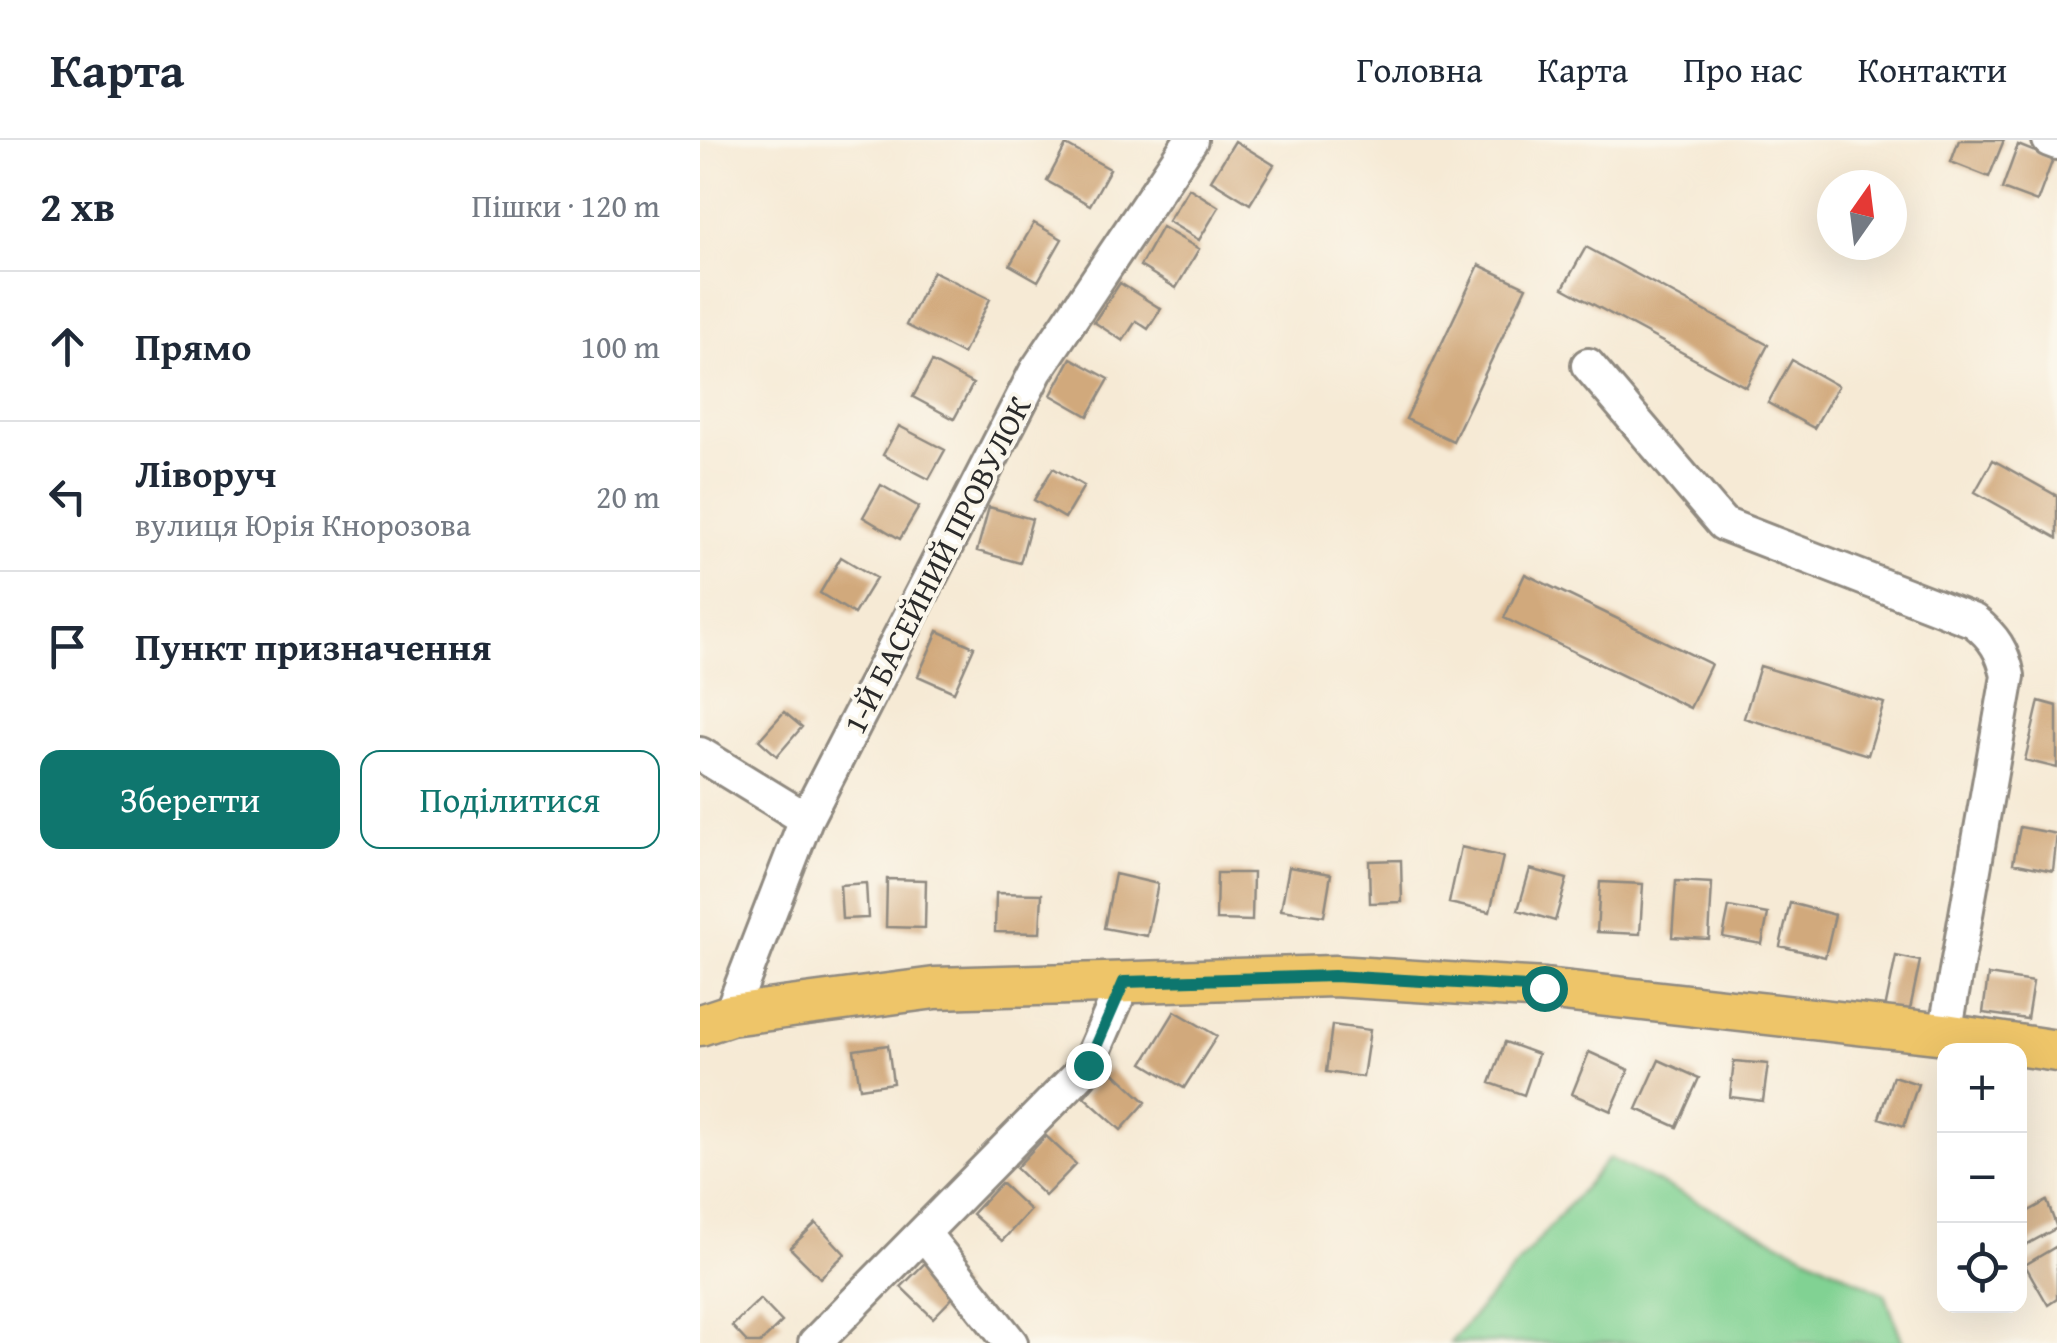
<!DOCTYPE html>
<html lang="uk">
<head>
<meta charset="utf-8">
<style>
  :root { --surface:#fff; --page:#f6f6f7; --text:#1f2937; --muted:#747a83; --line:#e0e1e3; --accent:#0f766e }
  body { margin:0; font-family:"Gentium Book Plus",serif; background:var(--page); color:var(--text) }
  .controls { position:absolute; right:30px; bottom:30px; display:grid; overflow:hidden; border-radius:20px; box-shadow:0 10px 40px #0002 }
  .controls button { width:90px; height:90px; display:grid; place-items:center; padding:0; border:0; border-bottom:2px solid var(--line); background:var(--surface); color:var(--text); font:50px sans-serif }
  .compass { position:absolute; left:1117px; top:30px; width:90px; height:90px; border-radius:50%; background:var(--surface); box-shadow:0 10px 40px #0002; rotate:14deg }
  .stop { position:absolute; width:30px; height:30px; margin:-22px; border:8px solid #0f766e; border-radius:50%; background:#fff }
  .stop.end { background:#0f766e; border-color:#fff; box-shadow:0 2px 10px #0008 }
  .list { margin:0; padding:0; list-style:none }
  h2 { display:flex; justify-content:space-between; align-items:center; height:130px; margin:0; padding:0 40px; font-size:42px }
  h2 small { font-size:32px; font-weight:400; color:var(--muted) }
  .list li { display:grid; grid-template-columns:65px 1fr auto; gap:30px; align-items:center; box-sizing:border-box; height:150px; padding:0 40px; border-top:2px solid var(--line) }
  .list b { display:block; font-size:38px; white-space:nowrap }
  .list p { margin:0; font-size:32px; white-space:nowrap; color:var(--muted) }
  .list em { font-size:32px; font-style:normal; color:var(--muted) }
  .actions { display:flex; gap:20px; padding:30px 40px }
  .actions a { flex:1; padding:22px 0; border:2px solid var(--accent); border-radius:20px; text-align:center; font-size:35px; color:var(--accent) }
  .actions .main { background:var(--accent); color:#fff }
  .icon { flex:none; width:55px; height:55px; fill:none; stroke:currentColor; stroke-width:2; stroke-linecap:round; stroke-linejoin:round }
  .map { position:relative; flex:none; width:1357px; height:1203px; overflow:hidden }
  header { display:flex; align-items:center; gap:60px; box-sizing:border-box; height:140px; padding:0 50px; background:var(--surface); border-bottom:2px solid var(--line) }
  header strong { font-size:48px }
  nav { display:flex; gap:55px; margin-inline-start:auto; font-size:35px }
  main { display:flex }
  aside { flex:1; background:var(--surface) }
  .map>svg:first-child { display:block }
</style>
</head>
<body>
<header>
<strong>Карта</strong>
<nav><a>Головна</a><a>Карта</a><a>Про нас</a><a>Контакти</a></nav>
</header>
<main>
<aside>
<h2>2 хв<small>Пішки · 120 m</small></h2>
<ul class="list">
<li><svg class="icon" aria-label="ahead" viewBox="0 0 24 24"><path d="M12 20V5M6 11l6-6 6 6"/></svg><div><b>Прямо</b></div><em>100 m</em></li>
<li><svg class="icon" aria-label="left" viewBox="0 0 24 24"><path d="M17 20v-9H6M10 6l-5 5 5 5"/></svg><div><b>Ліворуч</b><p>вулиця Юрія Кнорозова</p></div><em>20 m</em></li>
<li><svg class="icon" aria-label="arrive" viewBox="0 0 24 24"><path d="M6 21V4h12l-3 4 3 4H6"/></svg><div><b>Пункт призначення</b></div></li>
</ul>
<div class="actions"><a class="main">Зберегти</a><a>Поділитися</a></div>
</aside>
<div class="map">
<svg width="1357" height="1203" viewBox="0 0 1357 1203">
  <rect width="100%" height="100%" fill="#fbf7ec"/>
  <filter id="ink" filterUnits="userSpaceOnUse"><feTurbulence type="fractalNoise" baseFrequency=".01" numOctaves="2"/><feDisplacementMap in="SourceGraphic" scale="20" xChannelSelector="R" yChannelSelector="G"/><feConvolveMatrix kernelMatrix="1 2 1 2 8 2 1 2 1" color-interpolation-filters="sRGB"/></filter>
  <filter id="wash" filterUnits="userSpaceOnUse"><feTurbulence type="fractalNoise" baseFrequency=".0048" numOctaves="4" result="noise"/><feDisplacementMap in="SourceGraphic" scale="40" xChannelSelector="R" yChannelSelector="G"/><feGaussianBlur stdDeviation="2.25" result="paint"/><feColorMatrix in="noise" values="0 0 0 0 0 0 0 0 0 0 0 0 0 0 0 0 0 1.4 0 .05"/><feComposite in="paint" operator="in"/></filter>
  <g filter="url(#wash)">
    <rect width="100%" height="100%" fill="#f6ead5"/>
    <path fill="#81d293" stroke="#567e5f" stroke-width="2.5" d="M909 1018 1185 1154 1203 1203H750Z"/>
    <g id="blocks">
      <path fill="#d1a97c" d="M1259 0H1304L1289 37 1251 22Z
        M535 1 574 25 550 64 511 40Z
        M366 5 410 29 390 65 347 41Z
        M1318 5 1353 19 1337 62 1302 49Z
        M489 48 519 67 499 100 468 81Z
        M334 83 362 99 338 141 310 125Z
        M462 87 499 109 476 148 440 126Z
        M886 107 1068 205 1046 247 863 148Z
        M779 125 826 147 753 301 706 279Z
        M233 131 290 159 263 214 206 185Z
        M420 143 461 169 448 189 436 181 423 201 394 182Z
        M371 218 409 239 388 276 351 255Z
        M1092 220 1138 246 1114 288 1068 263Z
        M232 222 273 244 254 279 213 257Z
        M199 286 245 310 229 339 183 315Z
        M1293 320 1357 356V398L1275 352Z
        M353 328 384 346 365 378 334 360Z
        M181 345 219 367 200 399 163 377Z
        M289 367 332 379 320 423 277 411Z
        M141 417 176 438 154 474 120 453Z
        M825 434 1011 524 990 568 804 478Z
        M238 491 274 507 254 552 218 536Z
        M1060 526 1184 563 1168 615 1044 578Z
        M1339 561 1357 566V628L1325 620Z
        M84 572 102 587 77 616 59 600Z
        M1320 687 1357 694 1353 731 1313 723Z
        M761 707 803 717 790 772 749 763Z
        M701 720 702 762 670 763 669 721Z
        M589 727 631 734 624 776 581 770Z
        M830 729 867 739 855 781 818 770Z
        M517 733H553L552 781 516 780Z
        M415 734 458 744 447 796 404 788Z
        M187 739 226 740 225 788 186 787Z
        M976 741 1012 743 1009 799 972 797Z
        M900 742 943 744 940 794 897 792Z
        M166 743 168 778 142 779 140 745Z
        M296 753 342 754 340 793 295 792Z
        M1090 763 1135 775 1125 817 1080 806Z
        M1029 767 1068 774 1062 804 1023 797Z
        M1196 816 1220 821 1208 879 1184 874Z
        M1288 835 1333 842 1327 879 1283 873Z
        M475 871 517 896 484 948 443 923Z
        M632 885 670 890 663 937 626 932Z
        M805 902 838 914 824 955 790 943Z
        M188 905 193 943 160 948 154 910Z
        M889 912 929 930 911 971 872 954Z
        M959 920 999 938 977 987 937 969Z
        M1034 921 1068 924 1063 961 1030 957Z
        M409 928 446 962 421 990 384 957Z
        M1193 936 1218 944 1204 986 1179 978Z
        M346 996 376 1024 345 1056 316 1028Z
        M301 1043 330 1070 302 1101 272 1074Z
        M1347 1061 1357 1088 1320 1108V1076Z
        M116 1083 145 1114 120 1138 90 1108Z
        M1357 1106V1159L1348 1165 1325 1125Z
        M231 1117 262 1148 233 1178 201 1147Z
        M60 1159 82 1182 60 1203H48L32 1186Z"/>
    </g>
  </g>
  <g filter="url(#ink)">
    <use href="#blocks" fill-opacity="0" stroke="#908a80" stroke-width="2.5"/>
    <g fill="none" stroke-linecap="round" stroke-linejoin="round">
      <defs>
        <path id="minor" d="M1349 0 1357 3
          M888 225 1023 384 1274 481C1294 497 1303 511 1308 536L1245 894
          M0 614 106 679
          M30 875 106 679 336 231 491 0
          M225 1095 311 1203
          M115 1203 388 925 424 842"/>
        <path id="major" d="M0 885 30 875 235 848 634 836 845 849 1245 894 1357 911"/>
      </defs>
      <use href="#minor" stroke="#908a80" stroke-width="38"/>
      <use href="#major" stroke="#908a80" stroke-width="45"/>
      <use href="#minor" stroke="#fff" stroke-width="32"/>
      <use href="#major" stroke="#eec569" stroke-width="40"/>
    </g>
  </g>
  <g fill="none" stroke-linecap="round" stroke-linejoin="round" filter="url(#ink)">
    <path stroke="#0f766e" stroke-width="12" d="M388 925 424 842 634 836 844 848"/>
  </g>
  <g text-anchor="middle" stroke-width="8" stroke-linejoin="round" paint-order="stroke">
    <g font-size="32" fill="#2b2b2b" stroke="#fbf7ec">
      <text transform="translate(237 425) rotate(-63)" y="11">1-Й БАСЕЙНИЙ ПРОВУЛОК</text>
    </g>
  </g>
</svg>
<div class="controls">
<button>+</button>
<button>−</button>
<button><svg class="icon" aria-label="locate" viewBox="0 0 24 24"><circle cx="12" cy="12" r="6"/><path d="M12 2v4M12 18v4M2 12h4M18 12h4"/></svg></button>
</div>
<svg class="compass" viewBox="-18 -18 36 36"><path d="M0-13l5 13h-10z" fill="#e53935"/><path d="M0 13l5-13h-10z" fill="#747a83"/></svg>
<div class="stop" style="left:844px;top:848px"></div>
<div class="stop end" style="left:388px;top:925px"></div>
</div>
</main>
</body>
</html>
